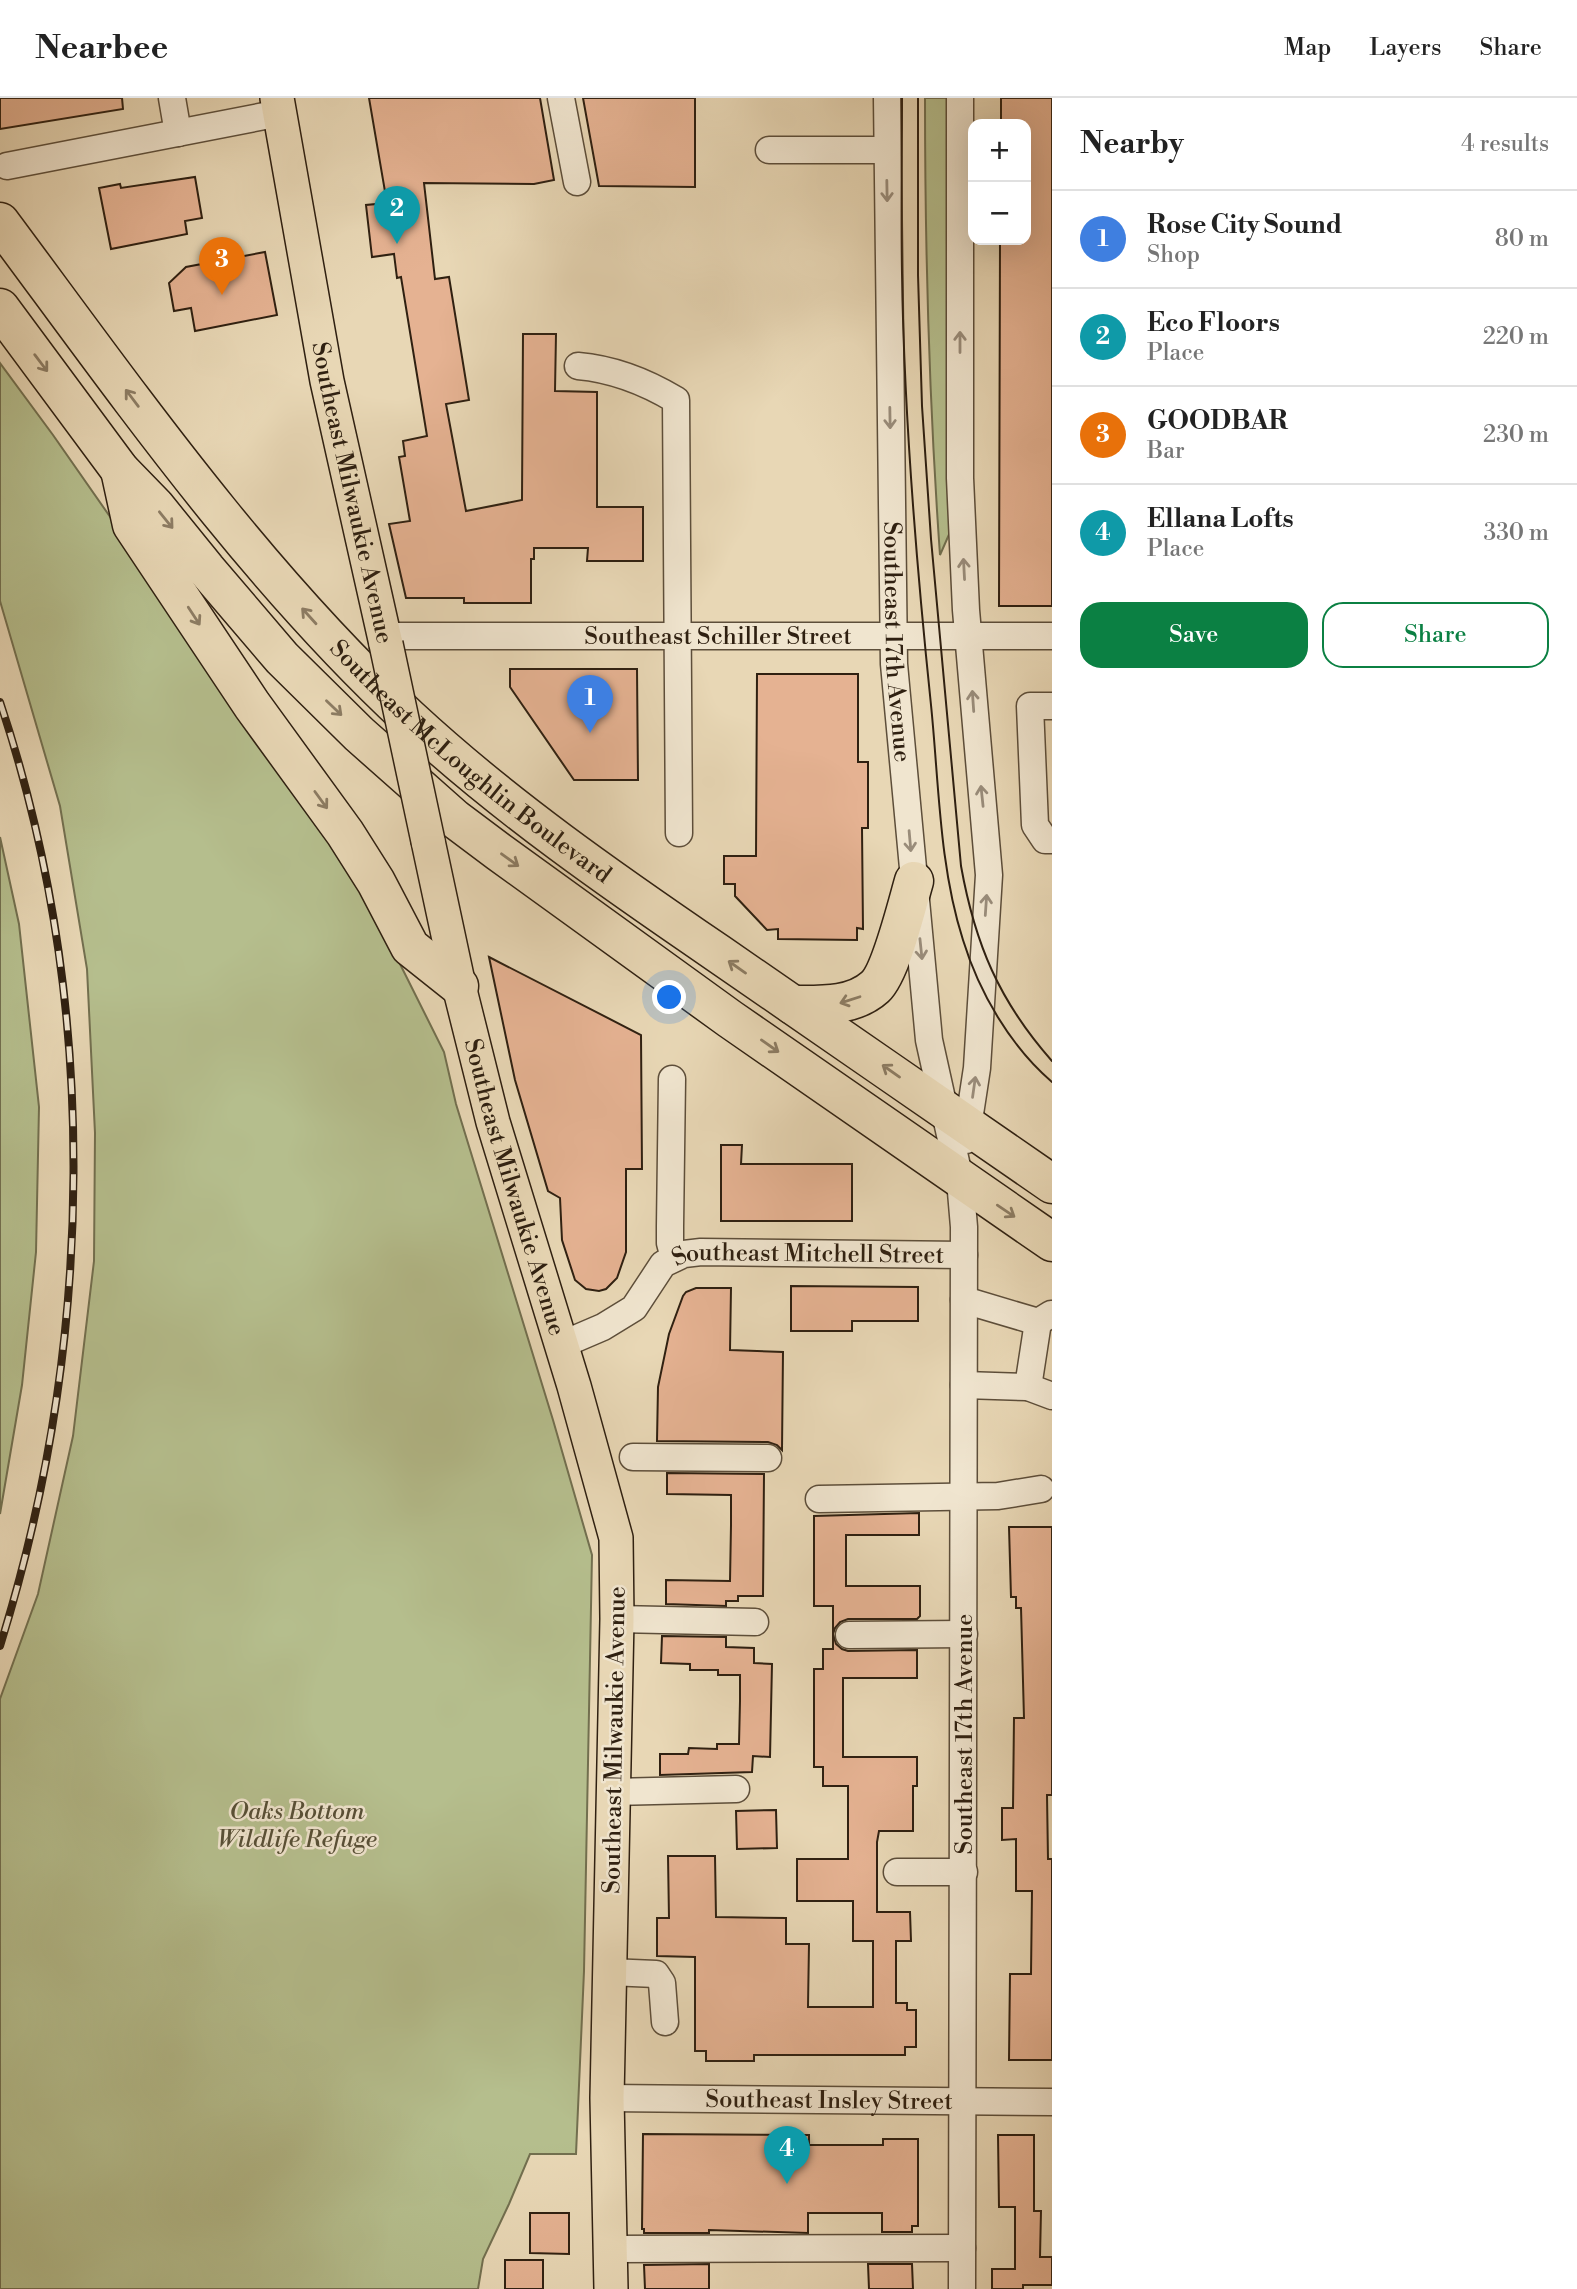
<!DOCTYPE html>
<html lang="en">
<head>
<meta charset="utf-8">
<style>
  :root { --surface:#fff; --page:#f6f6f6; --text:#222; --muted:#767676; --line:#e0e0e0; --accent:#0b8043 }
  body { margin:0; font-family:"Libre Bodoni",serif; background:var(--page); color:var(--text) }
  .controls { position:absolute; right:21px; top:21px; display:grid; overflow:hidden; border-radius:14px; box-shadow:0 7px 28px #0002 }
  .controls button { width:63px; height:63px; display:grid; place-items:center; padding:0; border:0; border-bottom:2px solid var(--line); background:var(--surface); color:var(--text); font:35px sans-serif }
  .you { position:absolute; left:670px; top:900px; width:24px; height:24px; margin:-18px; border:5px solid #fff; border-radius:50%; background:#1a73e8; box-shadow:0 0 0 10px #1a73e833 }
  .badge { display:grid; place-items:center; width:46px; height:46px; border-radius:50%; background:var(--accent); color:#fff; font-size:23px; font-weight:700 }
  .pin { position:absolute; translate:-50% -58px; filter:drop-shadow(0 2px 4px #0008) }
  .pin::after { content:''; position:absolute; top:37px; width:24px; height:21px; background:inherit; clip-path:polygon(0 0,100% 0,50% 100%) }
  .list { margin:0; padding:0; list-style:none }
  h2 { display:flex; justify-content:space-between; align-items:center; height:91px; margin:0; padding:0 28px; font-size:30px }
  h2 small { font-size:23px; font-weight:400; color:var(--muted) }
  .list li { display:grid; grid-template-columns:46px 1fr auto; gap:21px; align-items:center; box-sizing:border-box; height:98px; padding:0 28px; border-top:2px solid var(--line) }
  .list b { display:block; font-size:26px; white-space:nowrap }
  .list p { margin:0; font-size:23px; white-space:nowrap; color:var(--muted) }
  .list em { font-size:23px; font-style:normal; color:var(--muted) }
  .actions { display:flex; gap:14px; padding:21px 28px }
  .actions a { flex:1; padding:16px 0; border:2px solid var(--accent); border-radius:21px; text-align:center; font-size:24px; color:var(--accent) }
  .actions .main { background:var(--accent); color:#fff }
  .map { position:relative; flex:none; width:1052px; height:2191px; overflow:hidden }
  header { display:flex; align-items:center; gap:42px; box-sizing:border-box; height:98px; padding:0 35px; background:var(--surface); border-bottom:2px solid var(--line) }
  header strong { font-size:33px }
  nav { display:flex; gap:38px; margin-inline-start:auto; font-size:24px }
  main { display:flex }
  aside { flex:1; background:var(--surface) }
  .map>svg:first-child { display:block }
</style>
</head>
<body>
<header>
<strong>Nearbee</strong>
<nav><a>Map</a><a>Layers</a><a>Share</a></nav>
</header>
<main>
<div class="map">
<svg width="1052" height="2191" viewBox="0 0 1052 2191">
  <rect width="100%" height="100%" fill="#e8d7b5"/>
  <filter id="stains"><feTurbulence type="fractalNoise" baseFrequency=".00286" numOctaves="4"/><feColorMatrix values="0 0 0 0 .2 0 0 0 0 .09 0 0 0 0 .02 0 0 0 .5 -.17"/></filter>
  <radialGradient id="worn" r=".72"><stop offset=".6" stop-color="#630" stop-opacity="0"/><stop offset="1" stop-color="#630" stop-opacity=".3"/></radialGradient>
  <path fill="#b5be8d" stroke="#726f4f" stroke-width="2" d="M925 0H953L951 432 940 457C929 304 925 153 925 0Z
    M0 265 53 337 321 721 396 858 444 954 456 1006 553 1322 592 1457 584 1873 576 2056H530L509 2106 483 2161 478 2191H0V1601L38 1496 73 1338 94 1163 95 1035 87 871 60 708 0 503Z
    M0 739 19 826 39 1009 36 1154 22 1287 0 1416Z"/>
  <path fill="#e5b292" stroke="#2f2011" stroke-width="2" d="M0 0H122L123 11 0 31Z
    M369 0H540L554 82 534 86 424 85 435 181 449 179 469 302 446 306 466 413 522 402 523 236H556L555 293 597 294V409H643V463H587L588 450H534V461H531V505H464V500H406L389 426 410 423 399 359 405 358 403 343 427 338 401 179 397 180 394 156 372 159 366 107 387 105Z
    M583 0H695V89L599 88Z
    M1001 0H1052V508H999L1000 142H1026V26H1001Z
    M195 79 202 120 185 123 187 136 111 151 99 90 120 86 121 90Z
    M265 154 277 217 195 233 191 210 174 213 169 185 186 169Z
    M510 571H637L638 682H574L510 589Z
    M757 576H858V664H868V730H862L863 831 857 830V842L778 841V831L767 832 735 798V786H724V758H756Z
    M489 859 641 937 642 1071H626V1154L617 1180 606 1191 599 1193 586 1191 575 1182 562 1142 560 1100 548 1093 515 982Z
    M721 1047H742L741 1066H852V1123H721Z
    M791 1188 918 1189V1223H852V1233H791Z
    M696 1190H731L730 1252 783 1254 782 1352 777 1347 768 1344 657 1343 658 1289 669 1236 683 1198 686 1194Z
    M667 1375 764 1376 763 1498H738V1503H726V1508L666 1506V1482L730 1483 731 1427V1397L667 1396Z
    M919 1415V1437H846V1488H920V1518L917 1521H848L840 1524 835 1530 833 1536 836 1546 842 1551 848 1553 917 1552V1580H843V1659H917V1688H913V1733H879L877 1744V1814H910L911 1843H896V1905H907V1912H916V1949H905V1957H754V1963H706V1953H695V1859L657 1858V1820H669L668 1758H715L716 1819 786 1820V1846H809L808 1909H873V1843H853V1803H797V1761H848V1688H823V1669H814V1571H823V1551H833V1508H814V1418Z
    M1009 1429H1052V1697H1047L1048 1761H1052V1962H1009L1010 1876H1031L1032 1793H1016V1741L1002 1742V1710H1013L1014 1620H1024L1021 1510H1016V1499H1011Z
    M662 1538 726 1539V1549L754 1550V1565L772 1566 770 1659 753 1658 752 1674 660 1677V1656H688L689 1650 717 1651V1646H739L740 1603V1577H718V1572H690V1566L661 1565Z
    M776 1712 777 1750 737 1751 736 1713Z
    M643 2036 809 2037V2047H883V2041H918V2128H912V2134H882V2115H808V2135L709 2132V2135H644V2131H642Z
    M998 2037H1034V2113H1041L1040 2159H1052V2187H1023V2191H992V2171H1015V2109H999Z
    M530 2115H569V2156L530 2155Z
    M505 2162H543V2191H505Z
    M709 2166V2191H645L644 2167Z
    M868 2166H912L913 2191H869Z"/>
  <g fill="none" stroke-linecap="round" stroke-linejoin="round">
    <defs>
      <g id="minor">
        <path d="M172 0 178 35"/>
        <path d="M561 0 577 84"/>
        <path id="s1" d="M887 0 894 566 929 942 960 1082 964 1129 962 2191"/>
        <path d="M960 0V380L966 512 989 777 977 970 966 1042"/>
        <path d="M769 52H887"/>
        <path d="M7 68 280 15"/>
        <path d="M578 268C613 271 646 284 676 302L679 735"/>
        <path id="s2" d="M384 538H1052"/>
        <path d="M1052 608H1030L1035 727 1045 742H1052"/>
        <path d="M672 981 670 1128V1145L674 1160"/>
        <path d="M964 1202 1038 1224 1051 1216"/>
        <path id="s3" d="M561 1247 603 1229 634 1210 663 1166 684 1156 701 1154 964 1157"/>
        <path d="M964 1287 1028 1289 1038 1224"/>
        <path d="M1028 1289 1052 1298"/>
        <path d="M633 1359 768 1360"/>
        <path d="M819 1401 998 1398 1041 1391"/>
        <path d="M617 1521 755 1524"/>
        <path d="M849 1537 964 1536"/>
        <path d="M613 1694 736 1691"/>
        <path d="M897 1774H964"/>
        <path d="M609 1874 656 1876 662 1885 665 1924"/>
        <path id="s4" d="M607 2000 1052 2004"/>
        <path d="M612 2151 962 2150"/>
      </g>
      <g id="major">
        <path id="s5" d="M277 0 327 283 386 546"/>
        <path id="s6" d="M428 743 459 888 493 1024 574 1288 616 1440 617 1521 607 2000 611 2191"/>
      </g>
      <g id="highway">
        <path id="s7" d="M0 124C128 296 252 474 409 620 504 708 612 783 719 856 830 933 941 1009 1052 1086"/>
        <path d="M0 210 120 372 155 408 206 471 282 560 359 636 455 721 499 754 730 921 1052 1144"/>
        <path d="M120 372 132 427 252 607 345 735 376 784 410 849 459 888"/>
        <path d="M793 907C820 907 853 909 875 889 891 874 907 807 914 783"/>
      </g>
    </defs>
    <use href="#minor" stroke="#5d4e3a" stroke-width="29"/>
    <use href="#major" stroke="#2f2011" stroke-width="36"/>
    <use href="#highway" stroke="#2f2011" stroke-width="41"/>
    <use href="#minor" stroke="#f0e5cf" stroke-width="26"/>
    <use href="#major" stroke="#e8d7b5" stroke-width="33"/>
    <use href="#highway" stroke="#e8d7b5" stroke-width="38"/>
    <path stroke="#2f2011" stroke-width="2" d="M902 0C902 58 901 116 902 175 904 319 916 463 931 607 939 685 939 767 963 842 979 894 1010 948 1052 984
      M918 0V177L922 308 931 441 961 768C975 846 999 903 1052 963"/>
    <defs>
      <path id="rail" d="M0 604C101 907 95 1244 0 1548"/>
    </defs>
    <use href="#rail" stroke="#2f2011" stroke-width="8"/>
    <use href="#rail" stroke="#f0e5cf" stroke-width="5" stroke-dasharray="16" stroke-linecap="butt"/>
    <defs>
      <path id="major-bridge" d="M386 546 428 743"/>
    </defs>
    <use href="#major-bridge" stroke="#2f2011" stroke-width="36" stroke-linecap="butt"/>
    <use href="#major-bridge" stroke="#e8d7b5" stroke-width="33"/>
  </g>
  <defs><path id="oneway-shaft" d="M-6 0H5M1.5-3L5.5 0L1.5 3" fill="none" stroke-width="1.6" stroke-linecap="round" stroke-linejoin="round" transform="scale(1.75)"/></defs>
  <g stroke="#998c7a">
    <use href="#oneway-shaft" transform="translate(887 93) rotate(89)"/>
    <use href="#oneway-shaft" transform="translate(960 244) rotate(-90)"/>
    <use href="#oneway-shaft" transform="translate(890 320) rotate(89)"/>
    <use href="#oneway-shaft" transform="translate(964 471) rotate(-93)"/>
    <use href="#oneway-shaft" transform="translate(973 603) rotate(-94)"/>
    <use href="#oneway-shaft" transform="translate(982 698) rotate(-96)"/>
    <use href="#oneway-shaft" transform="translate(910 743) rotate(85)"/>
    <use href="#oneway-shaft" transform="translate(986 807) rotate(-86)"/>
    <use href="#oneway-shaft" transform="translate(921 851) rotate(84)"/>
    <use href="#oneway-shaft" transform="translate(974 989) rotate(-82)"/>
  </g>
  <g stroke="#8c7c63">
    <use href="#oneway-shaft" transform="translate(41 265) rotate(53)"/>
    <use href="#oneway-shaft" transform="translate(132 300) rotate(-127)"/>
    <use href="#oneway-shaft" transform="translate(166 422) rotate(51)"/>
    <use href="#oneway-shaft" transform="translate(194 518) rotate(57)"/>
    <use href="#oneway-shaft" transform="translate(309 518) rotate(-132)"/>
    <use href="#oneway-shaft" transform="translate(334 610) rotate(44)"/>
    <use href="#oneway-shaft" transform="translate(321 702) rotate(54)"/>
    <use href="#oneway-shaft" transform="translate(510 762) rotate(36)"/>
    <use href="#oneway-shaft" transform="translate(737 869) rotate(-145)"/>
    <use href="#oneway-shaft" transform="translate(850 902) rotate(162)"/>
    <use href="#oneway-shaft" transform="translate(770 948) rotate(35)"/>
    <use href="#oneway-shaft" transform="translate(891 973) rotate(-145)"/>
    <use href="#oneway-shaft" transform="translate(1006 1113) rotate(34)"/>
  </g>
  <g text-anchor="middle" stroke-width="5" stroke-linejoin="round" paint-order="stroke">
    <g font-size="24" fill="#2f2011" stroke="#f0e5cf">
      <text dy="8" stroke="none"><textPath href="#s5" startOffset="402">Southeast Milwaukie Avenue</textPath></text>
      <text dy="8" stroke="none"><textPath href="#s2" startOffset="334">Southeast Schiller Street</textPath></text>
      <text dy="8" stroke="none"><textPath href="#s1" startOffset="544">Southeast 17th Avenue</textPath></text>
      <text dy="8" stroke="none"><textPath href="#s7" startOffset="719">Southeast McLoughlin Boulevard</textPath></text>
      <text dy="8" stroke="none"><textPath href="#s6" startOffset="357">Southeast Milwaukie Avenue</textPath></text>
      <text dy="8" stroke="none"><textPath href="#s3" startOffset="282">Southeast Mitchell Street</textPath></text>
      <text transform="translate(964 1636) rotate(-90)" y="8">Southeast 17th Avenue</text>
      <text transform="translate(614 1642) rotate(-89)" y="8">Southeast Milwaukie Avenue</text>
      <text dy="8" stroke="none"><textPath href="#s4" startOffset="222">Southeast Insley Street</textPath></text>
    </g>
    <g font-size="24" font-style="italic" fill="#574f36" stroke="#f0e5cf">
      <text x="297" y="1721">Oaks Bottom<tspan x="297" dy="28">Wildlife Refuge</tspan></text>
    </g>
  </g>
  <rect width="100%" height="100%" filter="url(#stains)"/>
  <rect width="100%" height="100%" fill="url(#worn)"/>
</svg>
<div class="controls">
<button>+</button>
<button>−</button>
</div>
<div class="you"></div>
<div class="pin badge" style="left:590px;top:635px;background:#3f7fe0">1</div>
<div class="pin badge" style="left:397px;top:146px;background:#0f9aa8">2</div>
<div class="pin badge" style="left:222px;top:197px;background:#e8710a">3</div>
<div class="pin badge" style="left:787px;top:2086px;background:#0f9aa8">4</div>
</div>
<aside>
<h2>Nearby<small>4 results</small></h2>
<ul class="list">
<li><span class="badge" style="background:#3f7fe0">1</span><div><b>Rose City Sound</b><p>Shop</p></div><em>80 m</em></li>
<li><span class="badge" style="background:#0f9aa8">2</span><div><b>Eco Floors</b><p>Place</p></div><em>220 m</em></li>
<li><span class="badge" style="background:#e8710a">3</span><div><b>GOODBAR</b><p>Bar</p></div><em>230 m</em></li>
<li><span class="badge" style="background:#0f9aa8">4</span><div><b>Ellana Lofts</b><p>Place</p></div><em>330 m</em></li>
</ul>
<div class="actions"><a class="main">Save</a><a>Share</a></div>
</aside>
</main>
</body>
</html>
